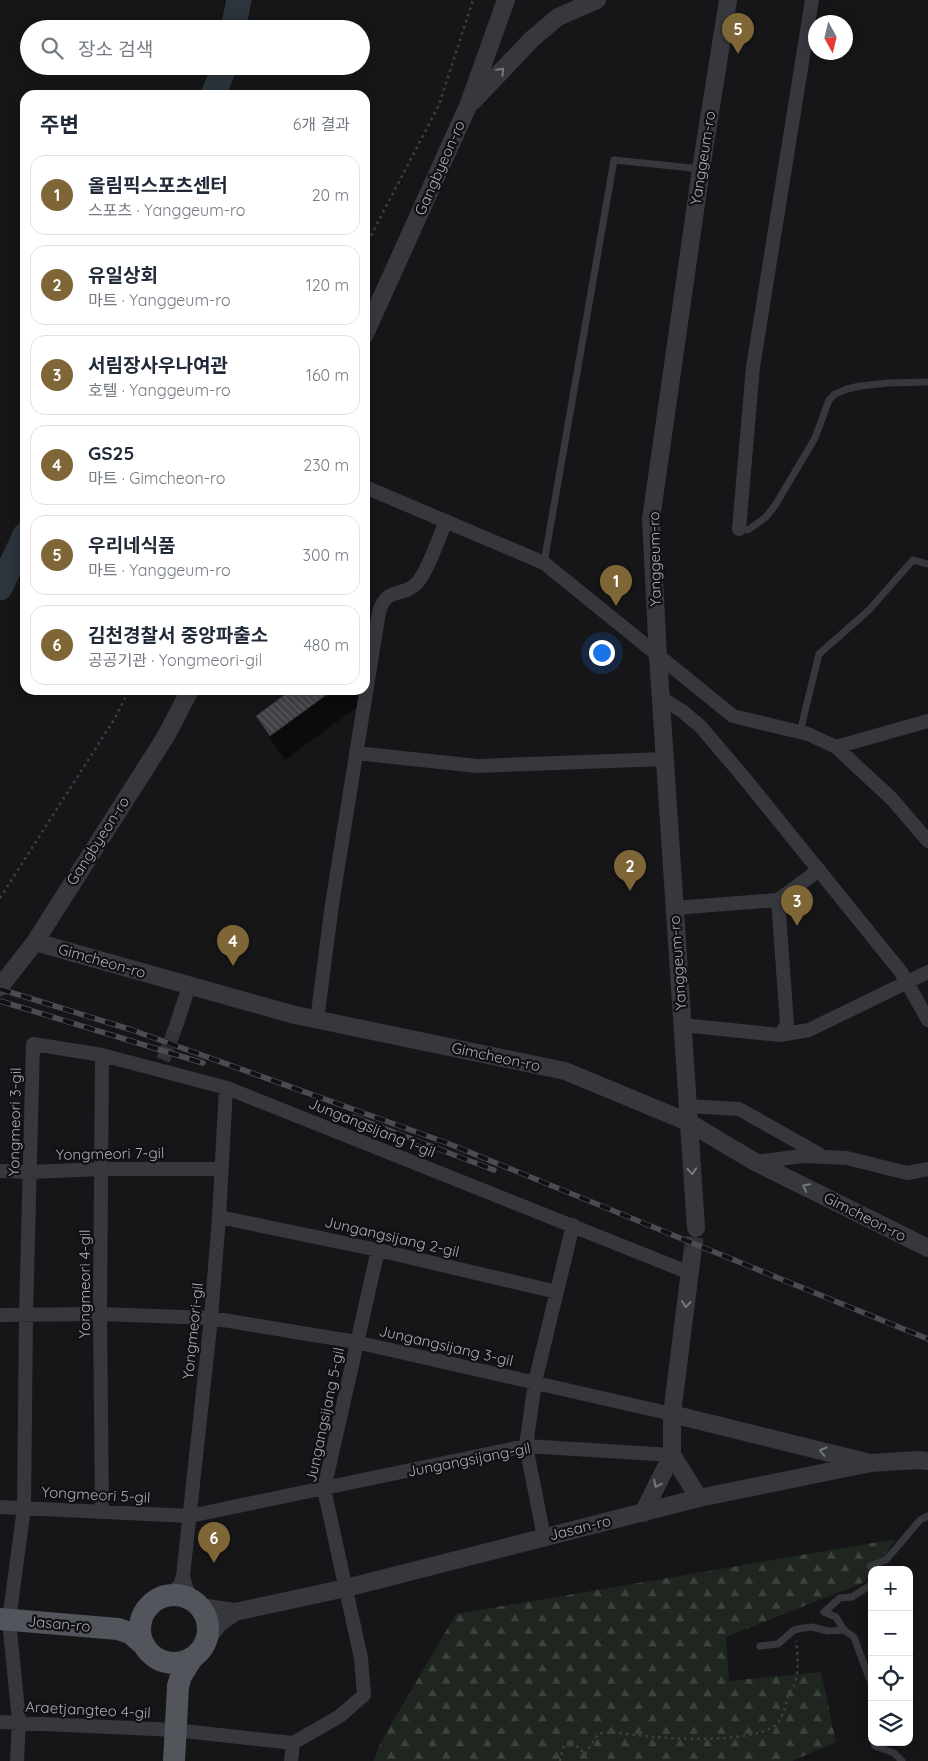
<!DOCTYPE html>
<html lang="ko">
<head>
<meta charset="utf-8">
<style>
  :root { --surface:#fff; --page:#f6f6f7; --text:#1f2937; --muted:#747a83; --line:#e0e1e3; --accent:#7e6636 }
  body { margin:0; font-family:Quicksand,"Noto Sans KR",sans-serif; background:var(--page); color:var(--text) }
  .controls { position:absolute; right:15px; bottom:15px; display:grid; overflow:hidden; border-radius:10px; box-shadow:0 2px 12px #0003 }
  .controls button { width:45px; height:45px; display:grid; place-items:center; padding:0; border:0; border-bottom:1px solid var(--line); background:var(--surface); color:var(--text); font:25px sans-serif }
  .compass { position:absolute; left:808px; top:15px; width:45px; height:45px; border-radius:50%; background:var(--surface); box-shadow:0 2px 12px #0003; rotate:172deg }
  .you { position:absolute; left:601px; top:652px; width:18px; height:18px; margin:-12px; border:4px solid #fff; border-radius:50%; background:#1a73e8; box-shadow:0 0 0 8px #1a73e833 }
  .badge { display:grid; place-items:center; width:32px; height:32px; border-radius:50%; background:var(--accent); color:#fff; font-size:16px; font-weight:700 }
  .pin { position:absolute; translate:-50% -41px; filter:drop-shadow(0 1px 2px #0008) }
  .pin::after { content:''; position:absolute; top:26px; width:18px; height:15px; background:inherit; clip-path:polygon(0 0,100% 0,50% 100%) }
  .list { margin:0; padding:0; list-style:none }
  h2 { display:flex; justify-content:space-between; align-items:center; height:65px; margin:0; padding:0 20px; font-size:21px }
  h2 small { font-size:16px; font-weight:400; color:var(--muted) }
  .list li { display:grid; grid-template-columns:32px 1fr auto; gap:15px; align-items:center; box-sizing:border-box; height:80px; margin:0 10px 10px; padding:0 10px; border:1px solid var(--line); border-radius:15px }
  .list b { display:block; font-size:19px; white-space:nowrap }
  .list p { margin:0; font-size:16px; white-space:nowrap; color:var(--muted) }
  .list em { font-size:16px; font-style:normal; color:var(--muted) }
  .icon { flex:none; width:28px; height:28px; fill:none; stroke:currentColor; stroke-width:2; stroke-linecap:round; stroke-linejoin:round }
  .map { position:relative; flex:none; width:928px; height:1761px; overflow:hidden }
  .search { position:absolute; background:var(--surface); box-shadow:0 2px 12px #0003; left:20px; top:20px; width:350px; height:55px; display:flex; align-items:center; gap:12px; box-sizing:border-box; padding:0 18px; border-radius:28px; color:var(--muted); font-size:19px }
  .panel { position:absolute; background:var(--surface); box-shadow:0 2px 12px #0003; left:20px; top:90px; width:350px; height:605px; border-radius:15px }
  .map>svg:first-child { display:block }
</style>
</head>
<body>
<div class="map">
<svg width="928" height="1761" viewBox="0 0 928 1761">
  <defs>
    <pattern id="forest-firs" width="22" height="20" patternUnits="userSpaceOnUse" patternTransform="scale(1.25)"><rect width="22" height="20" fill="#1e261f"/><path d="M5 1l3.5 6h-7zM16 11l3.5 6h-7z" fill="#3c433d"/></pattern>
    <pattern id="building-back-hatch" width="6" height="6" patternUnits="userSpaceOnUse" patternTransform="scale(1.25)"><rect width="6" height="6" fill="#404145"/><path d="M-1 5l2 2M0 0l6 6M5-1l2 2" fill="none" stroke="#595a5e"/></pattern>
  </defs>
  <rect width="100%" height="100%" fill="#161618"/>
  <path fill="url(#forest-firs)" d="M896 1539 865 1582 726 1637 729 1681 821 1672 836 1742 792 1761H373L382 1740 456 1614Z"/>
  <path fill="#0007" d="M294 690H358L365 701 285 760 272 742 258 717Z"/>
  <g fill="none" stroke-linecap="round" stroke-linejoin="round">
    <path stroke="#2c353c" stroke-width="25" d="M233 29 239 0
      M213 95 225 66
      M0 588 25 535"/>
  </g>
  <path fill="url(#building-back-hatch)" stroke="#303034" d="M291 690H333L270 736 256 716Z"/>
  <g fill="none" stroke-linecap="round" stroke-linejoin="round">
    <path stroke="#333438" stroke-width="14" stroke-dasharray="14 7" stroke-linecap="butt" d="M163 1060 176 1026"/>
    <path stroke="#333438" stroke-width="18" stroke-dasharray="18 9" stroke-linecap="butt" d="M692 1255 696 1228"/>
    <path stroke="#3d3f44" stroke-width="2.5" stroke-dasharray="2.5 4" stroke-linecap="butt" d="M365 247 439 105 473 0
      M0 898 115 718 129 690
      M585 1754 598 1734C614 1730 627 1735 644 1736 675 1739 746 1743 773 1727 784 1720 785 1704 789 1693 791 1689 794 1687 795 1683 799 1670 798 1655 796 1641
      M560 1761 563 1748 570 1740 585 1754 586 1761"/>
    <path stroke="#37383d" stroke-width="7" d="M739 529 748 530 766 517 776 504 815 438 829 400 835 394 847 389 860 386 888 383 928 382
      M544 563 614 160 701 169
      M800 732 819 654 869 610 913 560 928 564
      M873 1570 870 1566 886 1560 920 1520 928 1516
      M872 1581 869 1586 852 1597 840 1598 824 1612 836 1617 844 1630 854 1637 869 1678H872
      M760 1646 778 1644 794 1630 803 1628 812 1627 828 1631 844 1630
      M874 1742 875 1746 894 1753 902 1761"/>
    <path stroke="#37383d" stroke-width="14" d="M365 487 544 563 733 716 808 734 836 747 892 799 928 841
      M739 529 753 367 812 0
      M661 698 682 711 700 726 741 774 901 972 928 1020
      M836 747 928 721
      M356 753 477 766 665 759
      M778 900 787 1024 780 1035
      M674 908 778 900 819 870
      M317 1020 332 904 379 612C386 586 403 598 417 583 427 573 440 535 446 521
      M682 1025 780 1035 809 1030 928 972
      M176 1026 189 986
      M102 1055 100 1314 102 1512
      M687 1106 739 1109 819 1154
      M755 1162 803 1156 847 1158 907 1173 928 1169
      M0 1171 30 1172 102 1169H221
      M219 1217 378 1250 557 1292
      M0 1315 100 1314 211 1318 356 1342 672 1414
      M0 1507 190 1516 526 1446 672 1455
      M544 1537 526 1446 535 1382 573 1225
      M183 1576 186 1587 191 1599
      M169 1595 180 1585 183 1576 211 1318 219 1217 226 1088
      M0 1722 175 1730 293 1743 340 1716 364 1695 361 1658 324 1489 378 1250
      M17 1761 19 1721 9 1620 24 1508 26 1315 33 1044 102 1055 227 1088 690 1273
      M291 1761 293 1743"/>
    <path stroke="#37383d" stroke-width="18" d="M473 101 532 39 558 17 597 0
      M365 334 468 106 506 0
      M35 942 295 1015 565 1071 688 1122 755 1162 928 1248
      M0 987 35 942 166 736 190 690
      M696 1228 658 656 651 519 701 169 728 0
      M672 1414 866 1462
      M672 1455 699 1498
      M643 1513 672 1455V1414L692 1255
      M200 1607 235 1612 346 1588 699 1498 871 1463 918 1460 928 1461
      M207 1639 219 1623 235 1612"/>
    <path stroke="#53555c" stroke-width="22" d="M140 1629a34 34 0 1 1 68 0a34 34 0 1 1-68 0Z
      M0 1619 118 1629 130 1633 145 1646
      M174 1761 178 1686 181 1676 193 1657"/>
    <defs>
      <path id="rail" d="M0 989 132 1030 447 1143 928 1339
        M0 1001 203 1063
        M354 1117 494 1170"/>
    </defs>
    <use href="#rail" stroke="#4a4c52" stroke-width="5.5"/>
    <use href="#rail" stroke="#111113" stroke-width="4" stroke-dasharray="11" stroke-linecap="butt"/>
  </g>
  <defs><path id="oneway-chevron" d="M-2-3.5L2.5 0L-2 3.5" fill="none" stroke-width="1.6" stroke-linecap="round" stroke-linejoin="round" transform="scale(1.25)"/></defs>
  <g stroke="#757881">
    <use href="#oneway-chevron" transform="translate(501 71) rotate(-46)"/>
    <use href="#oneway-chevron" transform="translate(692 1171) rotate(86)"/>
    <use href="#oneway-chevron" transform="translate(806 1187) rotate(-153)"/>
    <use href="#oneway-chevron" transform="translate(686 1304) rotate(97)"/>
    <use href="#oneway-chevron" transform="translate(823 1451) rotate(-166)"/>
    <use href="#oneway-chevron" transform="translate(657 1484) rotate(116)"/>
  </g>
  <g text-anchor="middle" stroke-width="4.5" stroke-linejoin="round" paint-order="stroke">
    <g font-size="15" fill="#a8adb8" stroke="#111113">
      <text transform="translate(703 158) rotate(-81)" y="5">Yanggeum-ro</text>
      <text transform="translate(440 168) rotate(-66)" y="5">Gangbyeon-ro</text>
      <text transform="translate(655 559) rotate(-91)" y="5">Yanggeum-ro</text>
      <text transform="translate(98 841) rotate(-57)" y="5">Gangbyeon-ro</text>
      <text transform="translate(102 961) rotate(16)" y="5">Gimcheon-ro</text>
      <text transform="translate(678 963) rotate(-94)" y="5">Yanggeum-ro</text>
      <text transform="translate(496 1057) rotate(12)" y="5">Gimcheon-ro</text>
      <text transform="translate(15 1122) rotate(-89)" y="5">Yongmeori 3-gil</text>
      <text transform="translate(372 1128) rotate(22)" y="5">Jungangsijang 1-gil</text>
      <text transform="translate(110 1154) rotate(-1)" y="5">Yongmeori 7-gil</text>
      <text transform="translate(865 1217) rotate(27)" y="5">Gimcheon-ro</text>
      <text transform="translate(392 1237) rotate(13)" y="5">Jungangsijang 2-gil</text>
      <text transform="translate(85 1284) rotate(-90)" y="5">Yongmeori 4-gil</text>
      <text transform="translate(193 1331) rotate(-84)" y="5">Yongmeori-gil</text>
      <text transform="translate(446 1346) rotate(13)" y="5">Jungangsijang 3-gil</text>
      <text transform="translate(325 1415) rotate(-78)" y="5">Jungangsijang 5-gil</text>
      <text transform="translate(469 1460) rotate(-11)" y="5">Jungangsijang-gil</text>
      <text transform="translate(96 1495) rotate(3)" y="5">Yongmeori 5-gil</text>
      <text transform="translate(580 1528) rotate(-14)" y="5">Jasan-ro</text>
      <text transform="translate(59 1624) rotate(5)" y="5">Jasan-ro</text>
      <text transform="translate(88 1710) rotate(3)" y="5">Araetjangteo 4-gil</text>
    </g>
  </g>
</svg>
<div class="controls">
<button>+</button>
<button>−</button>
<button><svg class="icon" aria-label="locate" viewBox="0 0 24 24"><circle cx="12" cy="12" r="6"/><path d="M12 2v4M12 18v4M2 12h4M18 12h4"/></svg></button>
<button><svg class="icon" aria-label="layers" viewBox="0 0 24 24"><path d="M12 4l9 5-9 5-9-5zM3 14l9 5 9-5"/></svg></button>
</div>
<svg class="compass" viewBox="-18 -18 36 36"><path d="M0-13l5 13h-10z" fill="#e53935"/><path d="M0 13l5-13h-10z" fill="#747a83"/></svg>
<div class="you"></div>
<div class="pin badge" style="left:616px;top:606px">1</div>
<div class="pin badge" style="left:630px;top:891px">2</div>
<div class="pin badge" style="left:797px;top:926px">3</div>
<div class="pin badge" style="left:233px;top:966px">4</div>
<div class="pin badge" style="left:738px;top:54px">5</div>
<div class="pin badge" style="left:214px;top:1563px">6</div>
<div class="search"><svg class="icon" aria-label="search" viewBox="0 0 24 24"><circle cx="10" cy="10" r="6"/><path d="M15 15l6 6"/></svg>장소 검색</div>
<section class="panel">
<h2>주변<small>6개 결과</small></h2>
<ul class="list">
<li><span class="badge">1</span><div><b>올림픽스포츠센터</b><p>스포츠 · Yanggeum-ro</p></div><em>20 m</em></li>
<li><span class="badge">2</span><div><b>유일상회</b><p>마트 · Yanggeum-ro</p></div><em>120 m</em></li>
<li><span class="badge">3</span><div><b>서림장사우나여관</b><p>호텔 · Yanggeum-ro</p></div><em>160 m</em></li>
<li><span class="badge">4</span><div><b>GS25</b><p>마트 · Gimcheon-ro</p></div><em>230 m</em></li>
<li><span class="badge">5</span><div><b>우리네식품</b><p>마트 · Yanggeum-ro</p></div><em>300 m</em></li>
<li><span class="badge">6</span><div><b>김천경찰서 중앙파출소</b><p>공공기관 · Yongmeori-gil</p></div><em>480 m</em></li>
</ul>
</section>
</div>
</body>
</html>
